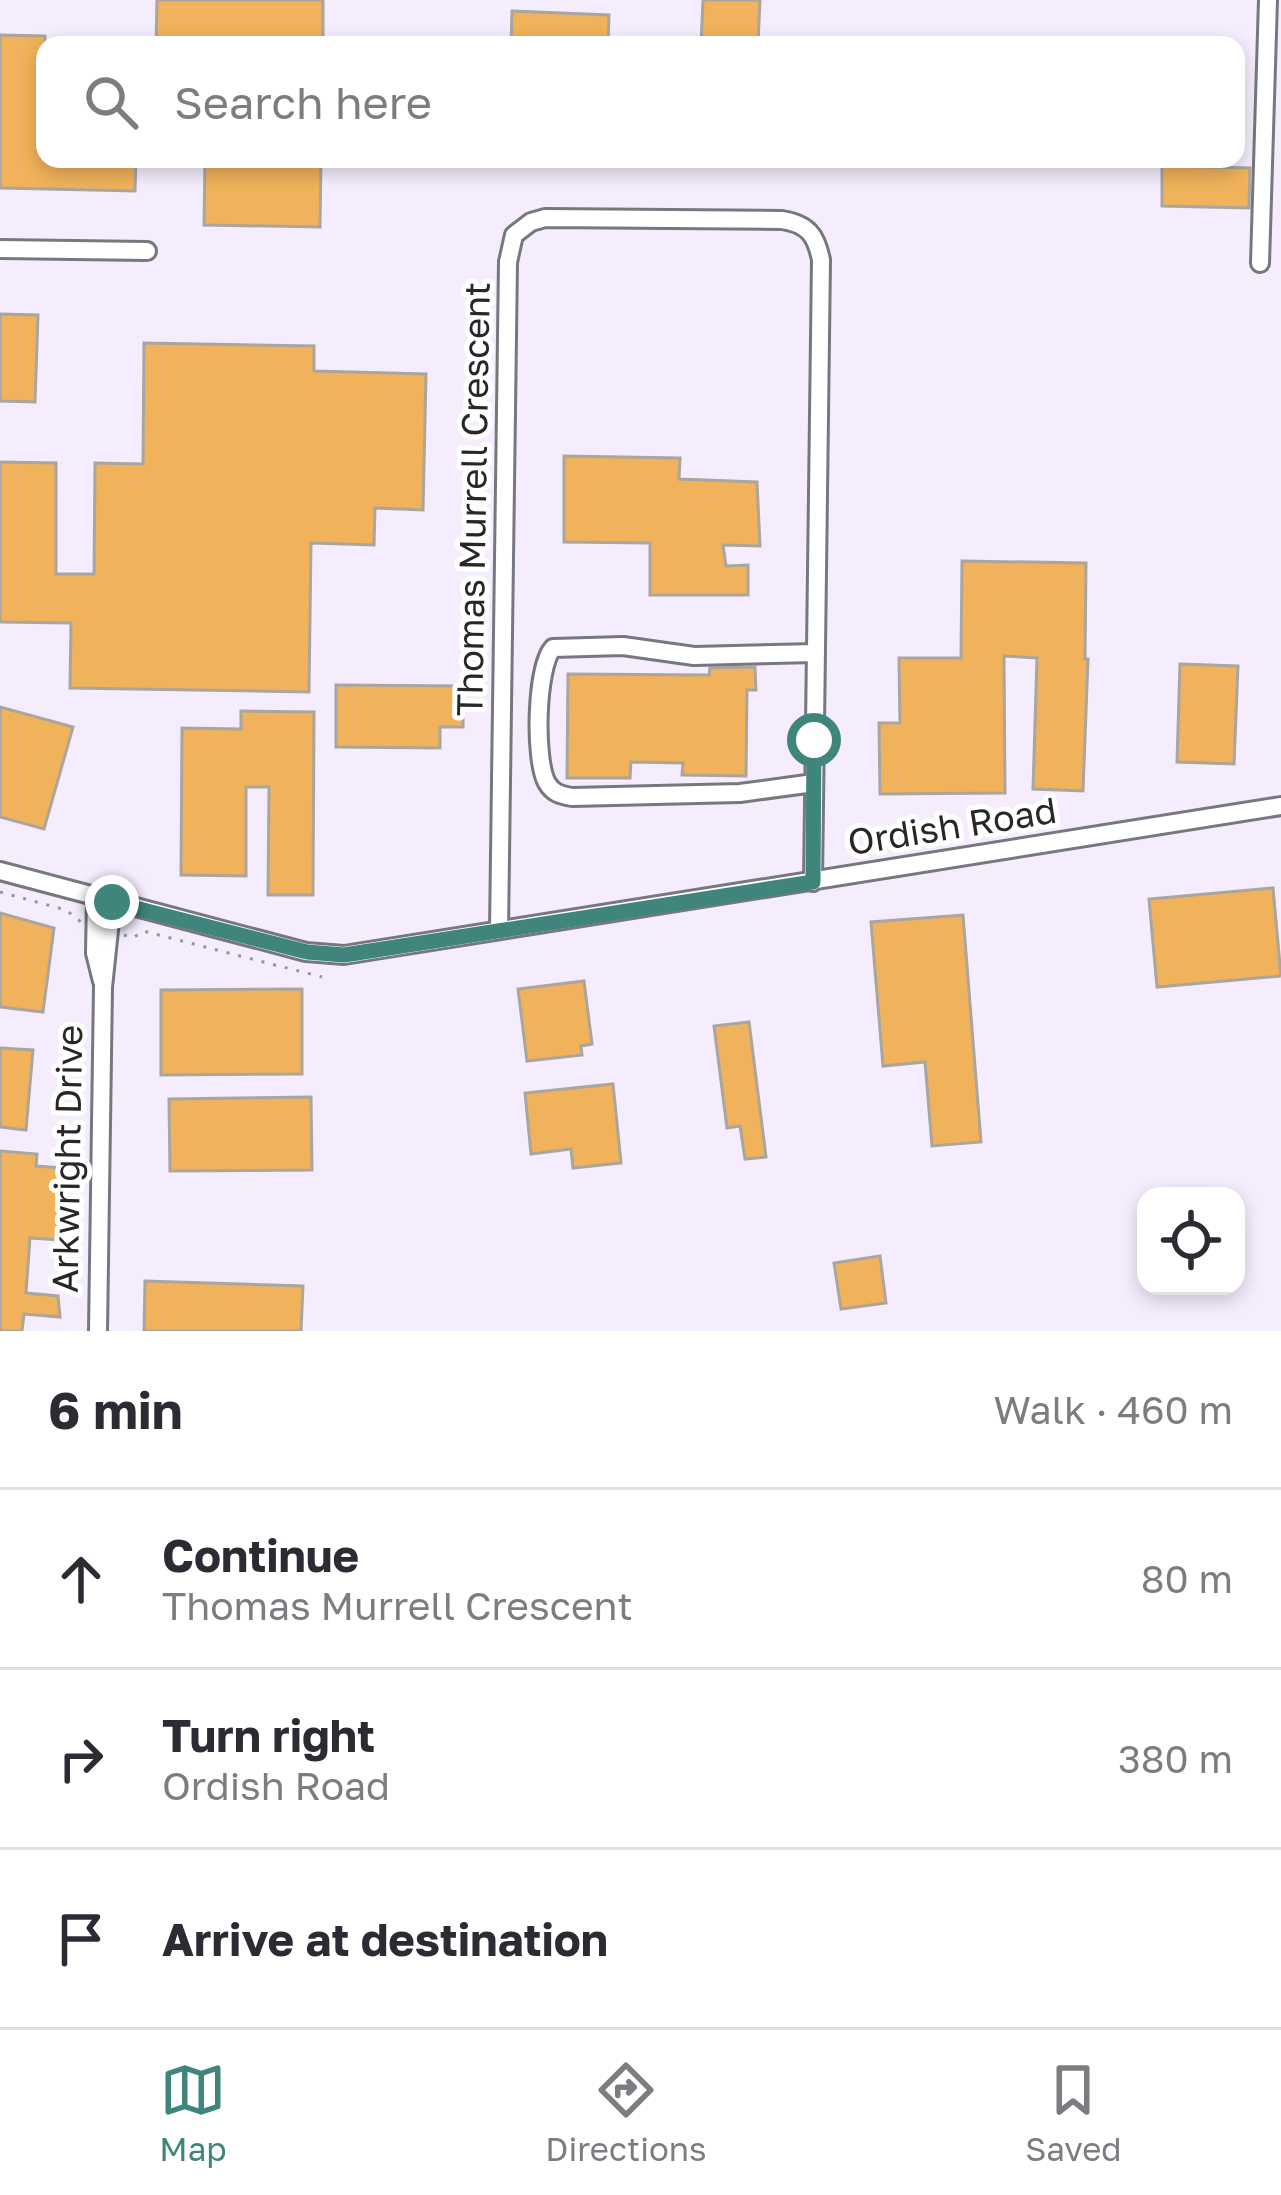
<!DOCTYPE html>
<html lang="en">
<head>
<meta charset="utf-8">
<style>
  :root { --surface:#fff; --page:#f7f7f7; --text:#2b2b33; --muted:#7c7c81; --line:#e1e1e2; --accent:#3f857c }
  body { margin:0; font-family:"Golos Text",sans-serif; background:var(--page); color:var(--text) }
  .controls { position:absolute; right:36px; bottom:36px; display:grid; overflow:hidden; border-radius:24px; box-shadow:0 6px 18px #0003 }
  .controls button { width:108px; height:108px; display:grid; place-items:center; padding:0; border:0; border-bottom:3px solid var(--line); background:var(--surface); color:var(--text); font:60px sans-serif }
  .stop { position:absolute; width:36px; height:36px; margin:-27px; border:9px solid #3f857c; border-radius:50%; background:#fff }
  .stop.end { background:#3f857c; border-color:#fff; box-shadow:0 3px 12px #0008 }
  .list { margin:0; padding:0; list-style:none }
  h2 { display:flex; justify-content:space-between; align-items:center; height:156px; margin:0; padding:0 48px; font-size:51px }
  h2 small { font-size:39px; font-weight:400; color:var(--muted) }
  .list li { display:grid; grid-template-columns:78px 1fr auto; gap:36px; align-items:center; box-sizing:border-box; height:180px; padding:0 48px; border-top:3px solid var(--line) }
  .list b { display:block; font-size:45px; white-space:nowrap }
  .list p { margin:0; font-size:39px; white-space:nowrap; color:var(--muted) }
  .list em { font-size:39px; font-style:normal; color:var(--muted) }
  .icon { flex:none; width:66px; height:66px; fill:none; stroke:currentColor; stroke-width:2; stroke-linecap:round; stroke-linejoin:round }
  .map { position:relative; flex:none; width:1281px; height:1331px; overflow:hidden }
  .search { position:absolute; background:var(--surface); box-shadow:0 6px 18px #0003; left:36px; right:36px; top:36px; height:132px; display:flex; align-items:center; gap:30px; box-sizing:border-box; padding:0 42px; border-radius:24px; color:var(--muted); font-size:45px }
  .sheet { height:696px; background:var(--surface) }
  nav { display:flex; justify-content:space-around; align-items:center; box-sizing:border-box; height:168px; border-top:3px solid var(--line); background:var(--surface); font-size:33px; color:var(--muted) }
  nav a { display:grid; justify-items:center; gap:6px }
  nav .on { color:var(--accent) }
  .map>svg:first-child { display:block }
</style>
</head>
<body>
<div class="map">
<svg width="1281" height="1331" viewBox="0 0 1281 1331">
  <rect width="100%" height="100%" fill="#fafaff"/>
  <path fill="#f5edfd" fill-rule="evenodd" d="M0 0H1281V1331H0ZM45 45H1236V159H45ZM1146 1196H1236V1286H1146Z"/>
  <path fill="#f0b25a" stroke="#aaa59e" stroke-width="3" d="M157 0H323V45H156Z
    M703 0H760L758 45H701Z
    M512 11 609 15 608 45H511Z
    M0 35 45 36V159H136L135 191 0 188Z
    M205 159H321L320 227 204 225Z
    M1162 166 1250 168 1249 208 1162 206Z
    M0 314 38 315 35 402 0 401Z
    M144 343 314 346V371L426 374 423 510 375 508 374 545 311 543 309 692 70 688 71 623 0 622V462L56 463V574H94L95 463 143 464Z
    M564 456 680 458 679 479 757 482 760 546 723 545 726 566 748 565V595H650V543L564 542Z
    M962 561 1086 563 1085 659H1088L1083 791 1033 789 1037 658 1004 656 1005 793 880 794 879 723H900L899 658H961Z
    M1180 664 1238 666 1234 764 1177 762Z
    M755 667 756 690H747L746 776 682 775 683 763 631 762 630 778H567L568 674 709 675 710 668Z
    M336 685 463 686V727H440V748L336 747Z
    M0 707 73 727 44 829 0 817Z
    M241 711 314 712 313 895H268L269 787H246V876L181 875 182 728 241 729Z
    M1273 888 1281 976 1157 987 1149 899Z
    M0 913 54 928 43 1012 0 1007Z
    M963 915 981 1142 932 1146 925 1062 883 1066 871 922Z
    M584 981 592 1044 581 1046 582 1055 527 1061 518 989Z
    M302 989V1074L161 1075V990Z
    M749 1022 766 1157 745 1159 740 1126 727 1128 714 1026Z
    M0 1048 33 1050 26 1130 0 1127Z
    M613 1084 621 1163 573 1168 571 1149 531 1154 525 1093Z
    M311 1097 312 1170 170 1171 169 1099Z
    M0 1151 37 1154 36 1166 62 1168 60 1240 30 1238 26 1293 58 1296 60 1317 24 1314 22 1331H0Z
    M880 1256 886 1303 841 1309 834 1263Z
    M145 1281 303 1286 301 1331H144Z"/>
  <g fill="none" stroke-linecap="round" stroke-linejoin="round">
    <defs>
      <path id="minor" d="M0 249 147 251
        M1260 263 1268 0
        M814 783 740 793 572 797C560 795 553 793 547 783 534 760 536 667 553 648L623 646 694 656 815 653
        M0 871 306 952 344 955 1281 806
        M96 898 95 953 102 981
        M499 930 508 262 514 235 531 222 545 218 782 220C808 224 816 235 821 260L813 882
        M98 1331 103 987 112 902"/>
    </defs>
    <use href="#minor" stroke="#77777f" stroke-width="22"/>
    <path stroke="#96969a" stroke-width="3" stroke-dasharray="3 9" stroke-linecap="butt" d="M0 892 66 910 81 922
      M124 935 133 938 143 931 322 977"/>
    <use href="#minor" stroke="#fff" stroke-width="16"/>
  </g>
  <g fill="none" stroke-linecap="round" stroke-linejoin="round">
    <path stroke="#3f857c" stroke-width="15" d="M112 902 307 952 344 955 813 882 814 740"/>
  </g>
  <g text-anchor="middle" stroke-width="10" stroke-linejoin="round" paint-order="stroke">
    <g font-size="36" fill="#27272a" stroke="#fff">
      <text transform="translate(473 499) rotate(-89)" y="13">Thomas Murrell Crescent</text>
      <text transform="translate(952 826) rotate(-9)" y="13">Ordish Road</text>
      <text transform="translate(67 1159) rotate(-89)" y="13">Arkwright Drive</text>
    </g>
  </g>
</svg>
<div class="controls">
<button><svg class="icon" aria-label="locate" viewBox="0 0 24 24"><circle cx="12" cy="12" r="6"/><path d="M12 2v4M12 18v4M2 12h4M18 12h4"/></svg></button>
</div>
<div class="stop" style="left:814px;top:740px"></div>
<div class="stop end" style="left:112px;top:902px"></div>
<div class="search"><svg class="icon" aria-label="search" viewBox="0 0 24 24"><circle cx="10" cy="10" r="6"/><path d="M15 15l6 6"/></svg>Search here</div>
</div>
<section class="sheet">
<h2>6 min<small>Walk · 460 m</small></h2>
<ul class="list">
<li><svg class="icon" aria-label="ahead" viewBox="0 0 24 24"><path d="M12 20V5M6 11l6-6 6 6"/></svg><div><b>Continue</b><p>Thomas Murrell Crescent</p></div><em>80 m</em></li>
<li><svg class="icon" aria-label="right" viewBox="0 0 24 24"><path d="M7 20v-9h11M14 6l5 5-5 5"/></svg><div><b>Turn right</b><p>Ordish Road</p></div><em>380 m</em></li>
<li><svg class="icon" aria-label="arrive" viewBox="0 0 24 24"><path d="M6 21V4h12l-3 4 3 4H6"/></svg><div><b>Arrive at destination</b></div></li>
</ul>
</section>
<nav>
<a class="on"><svg class="icon" aria-label="map" viewBox="0 0 24 24"><path d="M3 6l6-2 6 2 6-2v14l-6 2-6-2-6 2zM9 4v14M15 6v14"/></svg>Map</a>
<a><svg class="icon" aria-label="directions" viewBox="0 0 24 24"><path d="M12 3l9 9-9 9-9-9zM9 14v-3h6M13 9l2 2-2 2"/></svg>Directions</a>
<a><svg class="icon" aria-label="saved" viewBox="0 0 24 24"><path d="M7 4h10v16l-5-4-5 4z"/></svg>Saved</a>
</nav>
</body>
</html>
